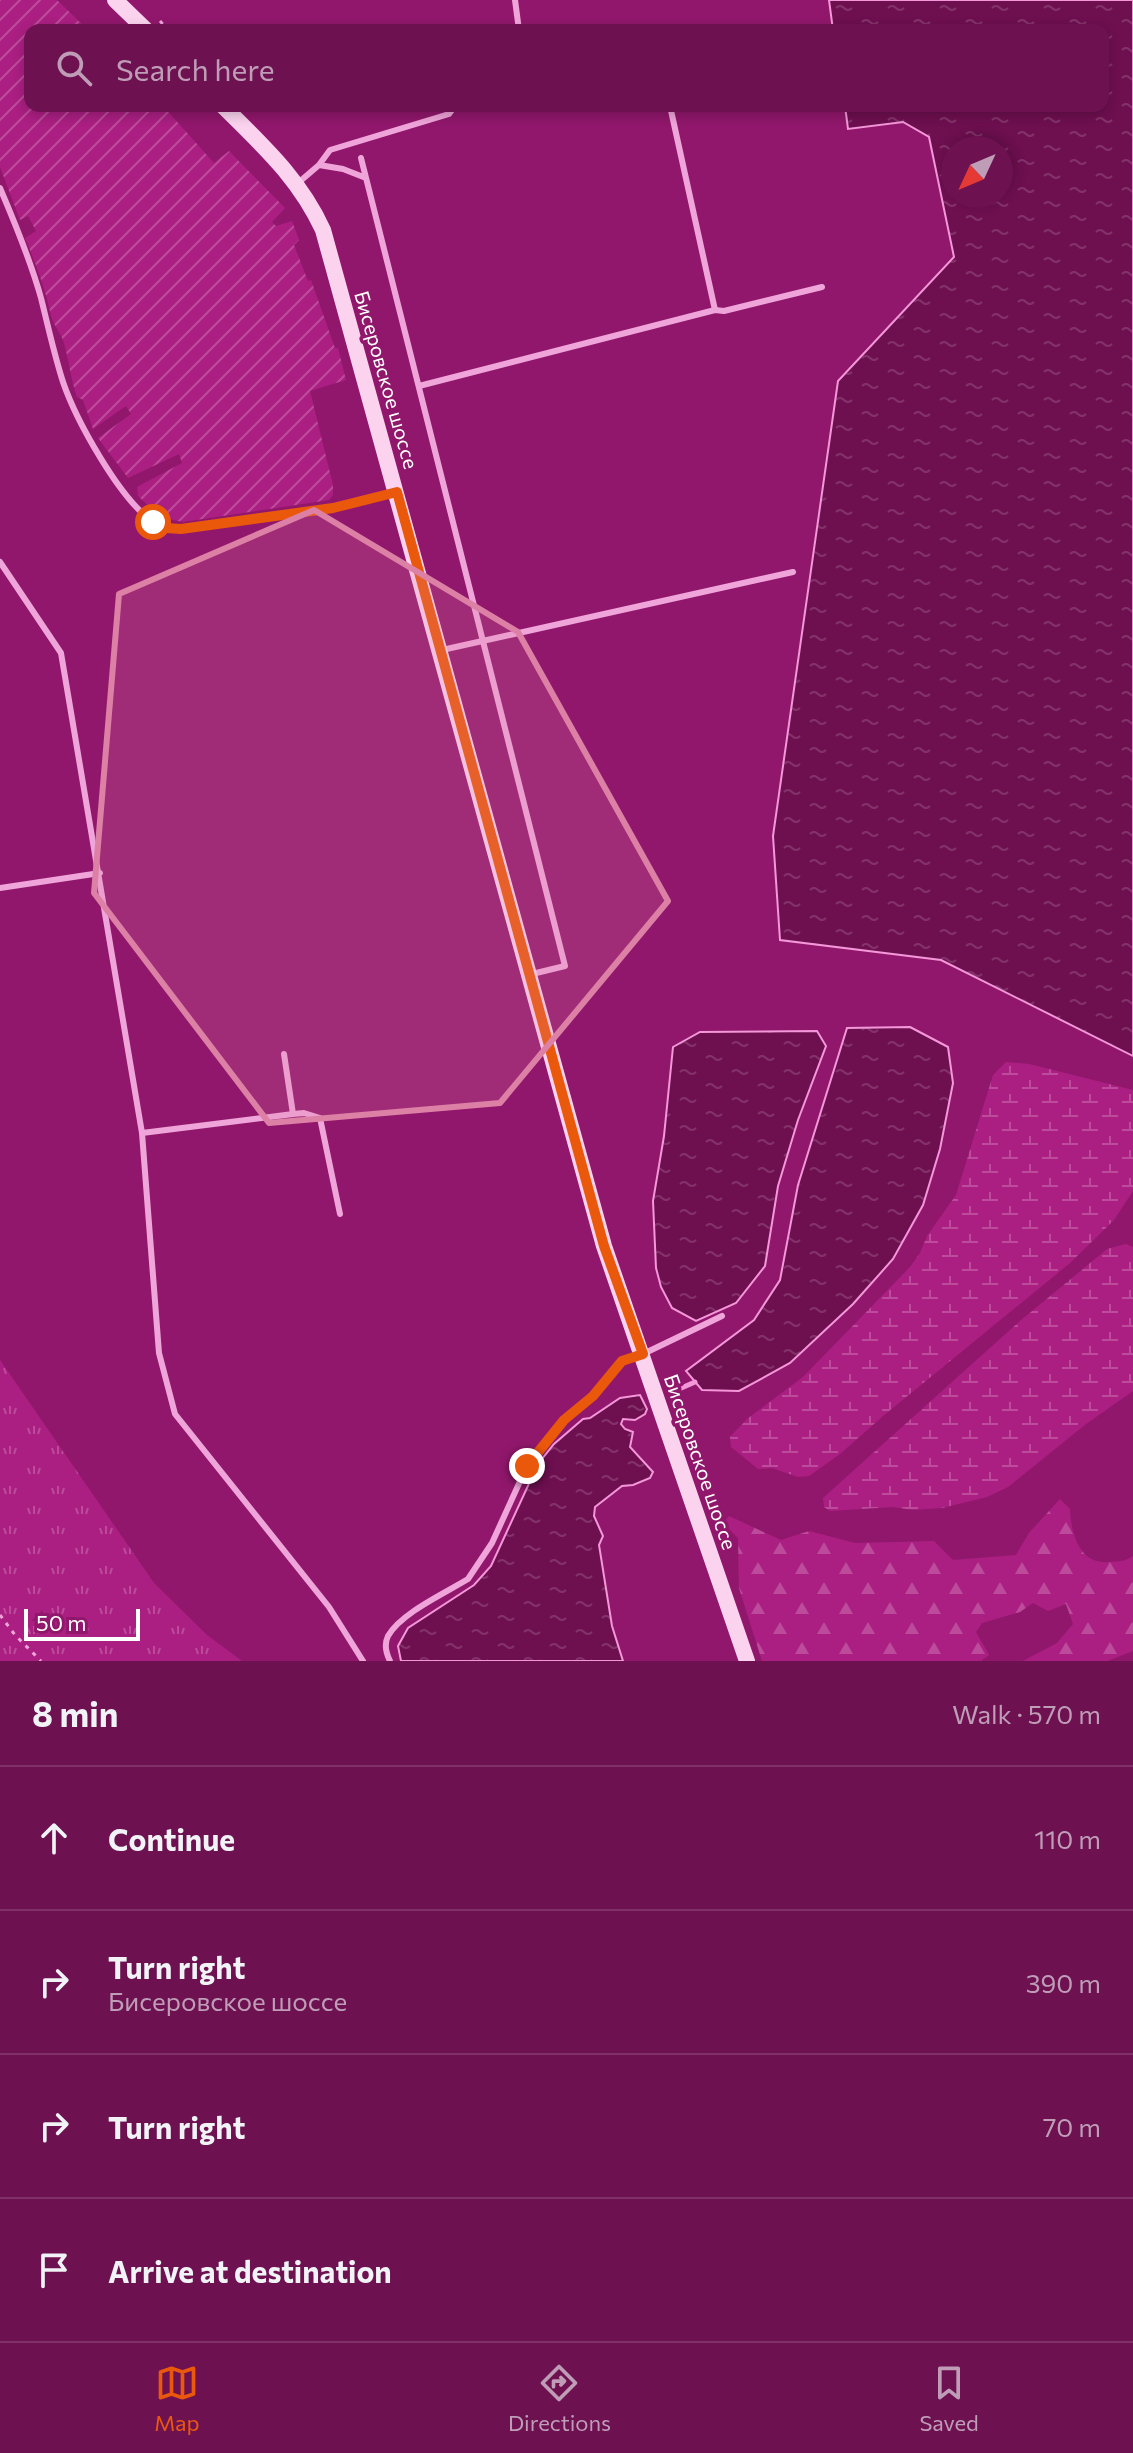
<!DOCTYPE html>
<html lang="en">
<head>
<meta charset="utf-8">
<style>
  :root { --surface:#6d1151; --page:#721a58; --text:#f1f3f6; --muted:#bf9db7; --line:#7f3168; --accent:#ea580c }
  body { margin:0; font-family:Commissioner,sans-serif; background:var(--page); color:var(--text) }
  .compass { position:absolute; left:941px; top:136px; width:72px; height:72px; border-radius:50%; background:var(--surface); box-shadow:0 4px 12px #0003; rotate:226deg }
  .scale { position:absolute; left:24px; bottom:20px; width:116px; box-sizing:border-box; padding-left:8px; border:4px solid #fff; border-top:0; font-size:22px; line-height:28px; white-space:nowrap; color:#fff; -webkit-text-stroke:6px #91176c; paint-order:stroke }
  .stop { position:absolute; width:24px; height:24px; margin:-18px; border:6px solid #ea580c; border-radius:50%; background:#fff }
  .stop.end { background:#ea580c; border-color:#fff; box-shadow:0 2px 8px #0008 }
  .list { margin:0; padding:0; list-style:none }
  h2 { display:flex; justify-content:space-between; align-items:center; height:104px; margin:0; padding:0 32px; font-size:34px }
  h2 small { font-size:26px; font-weight:400; color:var(--muted) }
  .list li { display:grid; grid-template-columns:52px 1fr auto; gap:24px; align-items:center; box-sizing:border-box; height:144px; padding:0 32px; border-top:2px solid var(--line) }
  .list b { display:block; font-size:30px; white-space:nowrap }
  .list p { margin:0; font-size:26px; white-space:nowrap; color:var(--muted) }
  .list em { font-size:26px; font-style:normal; color:var(--muted) }
  .icon { flex:none; width:44px; height:44px; fill:none; stroke:currentColor; stroke-width:2; stroke-linecap:round; stroke-linejoin:round }
  .map { position:relative; flex:none; width:1133px; height:1661px; overflow:hidden }
  .search { position:absolute; background:var(--surface); box-shadow:0 4px 12px #0003; left:24px; right:24px; top:24px; height:88px; display:flex; align-items:center; gap:20px; box-sizing:border-box; padding:0 28px; border-radius:16px; color:var(--muted); font-size:30px }
  .sheet { height:680px; background:var(--surface) }
  nav { display:flex; justify-content:space-around; align-items:center; box-sizing:border-box; height:112px; border-top:2px solid var(--line); background:var(--surface); font-size:22px; color:var(--muted) }
  nav a { display:grid; justify-items:center; gap:4px }
  nav .on { color:var(--accent) }
  .map>svg:first-child { display:block }
</style>
</head>
<body>
<div class="map">
<svg width="1133" height="1661" viewBox="0 0 1133 1661">
  <defs>
    <pattern id="grass-tufts" width="24" height="20" patternUnits="userSpaceOnUse" patternTransform="scale(2)"><rect width="24" height="20" fill="#ab1f82"/><path d="M3 7l-1-3M5 7V3M7 7l1-3M15 17l-1-3M17 17v-4M19 17l1-3" fill="none" stroke="#bc4c9b"/></pattern>
    <pattern id="forest-firs" width="22" height="20" patternUnits="userSpaceOnUse" patternTransform="scale(2)"><rect width="22" height="20" fill="#ab1f82"/><path d="M5 1l3.5 6h-7zM16 11l3.5 6h-7z" fill="#bc4c9b"/></pattern>
    <pattern id="wetland-marsh" width="20" height="14" patternUnits="userSpaceOnUse" patternTransform="scale(2)"><rect width="20" height="14" fill="#ab1f82"/><path d="M1 5h8M5 5V1M11 12h8M15 12V8" fill="none" stroke="#bc4c9b"/></pattern>
    <pattern id="garden-furrows" width="10" height="10" patternUnits="userSpaceOnUse" patternTransform="scale(2)"><rect width="10" height="10" fill="#ab1f82"/><path d="M-1 1l2-2M0 10L10 0M9 11l2-2" fill="none" stroke="#bc4c9b"/></pattern>
    <pattern id="water-ripples" width="26" height="14" patternUnits="userSpaceOnUse" patternTransform="scale(2)"><rect width="26" height="14" fill="#6e0f50"/><path d="M2 4q2-2 4 0t4 0M15 11q2-2 4 0t4 0" fill="none" stroke="#84336a"/></pattern>
  </defs>
  <rect width="100%" height="100%" fill="#91176c"/>
  <path fill="url(#grass-tufts)" d="M0 1360 154 1583 207 1635 242 1661H0Z"/>
  <path fill="url(#forest-firs)" d="M1060 1499 1070 1509C1071 1533 1079 1565 1109 1562 1118 1561 1125 1562 1133 1556V1651L1107 1661H1023L1057 1643 1073 1624 1066 1604 1048 1611 1033 1603 1020 1612 982 1623 976 1632 989 1655 981 1661H762L739 1588 738 1538 723 1523 729 1516 781 1540 809 1531 855 1543 934 1541 953 1560 1016 1555 1029 1533Z"/>
  <path fill="url(#wetland-marsh)" d="M1006 1062 1029 1064 1133 1090V1191L1114 1220 1070 1263 883 1416 840 1454 809 1476 798 1477 772 1468 758 1469 731 1447 730 1437 747 1419 803 1377 910 1267 920 1253 927 1236 956 1195 993 1075Z
    M1126 1244 1133 1247V1391L1086 1424 1008 1487 987 1497 942 1508 913 1510 893 1507 830 1511 824 1507 823 1498 1020 1321 1107 1249Z"/>
  <path fill="url(#garden-furrows)" d="M0 0H57L88 30H30V106H163L214 163 229 151 285 208 272 222 276 226 292 221 299 240 294 245 308 281 311 280 335 348H338L346 380 310 391 333 485V495L329 500 183 522C162 519 153 510 138 496L137 487 182 463 179 454 128 478 98 438 131 414 126 406 93 429 83 400 77 397C71 380 69 361 64 343 61 333 53 325 51 315 45 288 36 264 25 238L36 231 28 216 20 220 0 167Z"/>
  <path fill="url(#water-ripples)" stroke="#f397d9" stroke-width="2" fill-rule="evenodd" d="M829 0H1133V1056L941 960 780 940 773 836 838 381 954 257 929 137 903 122 848 129 845 106H1103V30H833ZM1001 148V196H953V148Z
    M910 1027 948 1047 953 1083 940 1149 923 1205 893 1259 853 1304 790 1363 739 1391 702 1390 686 1371 754 1320 780 1280 798 1185 847 1028Z
    M817 1031 826 1046 798 1120 778 1186 765 1266 736 1303 696 1321 672 1308 661 1287 656 1268 653 1201 664 1136 673 1047 700 1032Z
    M640 1395 647 1409 645 1414 635 1420 623 1419 621 1424 625 1429 633 1432 630 1447 653 1472 650 1478 633 1485 622 1486 595 1507 594 1516 603 1536 599 1545 612 1626 623 1661H401L398 1646 408 1628 474 1585 491 1566 538 1464 554 1444 583 1419 590 1418 620 1398Z"/>
  <g fill="none" stroke-linecap="round" stroke-linejoin="round">
    <path stroke="#f397d9" stroke-width="5" d="M670 1393 695 1382"/>
    <path stroke="#f0a5da" stroke-width="3" stroke-dasharray="4 6" stroke-linecap="butt" d="M160 21 168 30
      M0 1615 15 1635 41 1661"/>
    <path stroke="#f0a5da" stroke-width="6" d="M515 0 519 30
      M650 27 651 30
      M670 106 715 310
      M361 158 565 966 532 974
      M319 165 343 169 366 178
      M298 183 319 165 330 150 449 114 455 106
      M0 188C15 223 31 262 41 298 48 326 54 354 63 382 76 420 119 498 152 521 162 527 171 528 181 529L333 508 393 493
      M419 386 715 310 724 311 822 287
      M0 562 61 653 142 1133 159 1353 175 1414 329 1607 363 1661
      M442 650 793 572
      M0 888 100 873
      M293 1114 304 1113 320 1118 340 1214
      M142 1133 293 1114 284 1054
      M390 1661C386 1653 384 1644 388 1636 401 1613 445 1593 468 1579L492 1543 527 1466 564 1420 593 1396 622 1361 643 1354 722 1316"/>
    <path stroke="#fbd3ef" stroke-width="16" d="M115 0 146 30
      M223 106C263 146 299 178 323 230L604 1246 747 1661"/>
  </g>
  <g fill="none" stroke-linecap="round" stroke-linejoin="round">
    <path stroke="#ea580c" stroke-width="10" d="M153 522 166 528 181 529 333 508 397 492 604 1246 643 1354 622 1361 593 1396 564 1420 527 1466"/>
  </g>
  <path fill="#dd80a5" fill-opacity="0.2" stroke="#dd80a5" stroke-width="6" stroke-linejoin="round" d="M314 510 518 632 668 901 500 1103 269 1123 94 893 119 594Z"/>
  <g text-anchor="middle" stroke-width="7" stroke-linejoin="round" paint-order="stroke">
    <g font-size="20" fill="#fff" stroke="#91176c">
      <text transform="translate(386 380) rotate(74)" y="7">Бисеровское шоссе</text>
      <text transform="translate(700 1462) rotate(71)" y="7">Бисеровское шоссе</text>
    </g>
  </g>
</svg>
<svg class="compass" viewBox="-18 -18 36 36"><path d="M0-13l5 13h-10z" fill="#e53935"/><path d="M0 13l5-13h-10z" fill="#bf9db7"/></svg>
<div class="scale">50 m</div>
<div class="stop" style="left:153px;top:522px"></div>
<div class="stop end" style="left:527px;top:1466px"></div>
<div class="search"><svg class="icon" aria-label="search" viewBox="0 0 24 24"><circle cx="10" cy="10" r="6"/><path d="M15 15l6 6"/></svg>Search here</div>
</div>
<section class="sheet">
<h2>8 min<small>Walk · 570 m</small></h2>
<ul class="list">
<li><svg class="icon" aria-label="ahead" viewBox="0 0 24 24"><path d="M12 20V5M6 11l6-6 6 6"/></svg><div><b>Continue</b></div><em>110 m</em></li>
<li><svg class="icon" aria-label="right" viewBox="0 0 24 24"><path d="M7 20v-9h11M14 6l5 5-5 5"/></svg><div><b>Turn right</b><p>Бисеровское шоссе</p></div><em>390 m</em></li>
<li><svg class="icon" aria-label="right" viewBox="0 0 24 24"><path d="M7 20v-9h11M14 6l5 5-5 5"/></svg><div><b>Turn right</b></div><em>70 m</em></li>
<li><svg class="icon" aria-label="arrive" viewBox="0 0 24 24"><path d="M6 21V4h12l-3 4 3 4H6"/></svg><div><b>Arrive at destination</b></div></li>
</ul>
</section>
<nav>
<a class="on"><svg class="icon" aria-label="map" viewBox="0 0 24 24"><path d="M3 6l6-2 6 2 6-2v14l-6 2-6-2-6 2zM9 4v14M15 6v14"/></svg>Map</a>
<a><svg class="icon" aria-label="directions" viewBox="0 0 24 24"><path d="M12 3l9 9-9 9-9-9zM9 14v-3h6M13 9l2 2-2 2"/></svg>Directions</a>
<a><svg class="icon" aria-label="saved" viewBox="0 0 24 24"><path d="M7 4h10v16l-5-4-5 4z"/></svg>Saved</a>
</nav>
</body>
</html>
